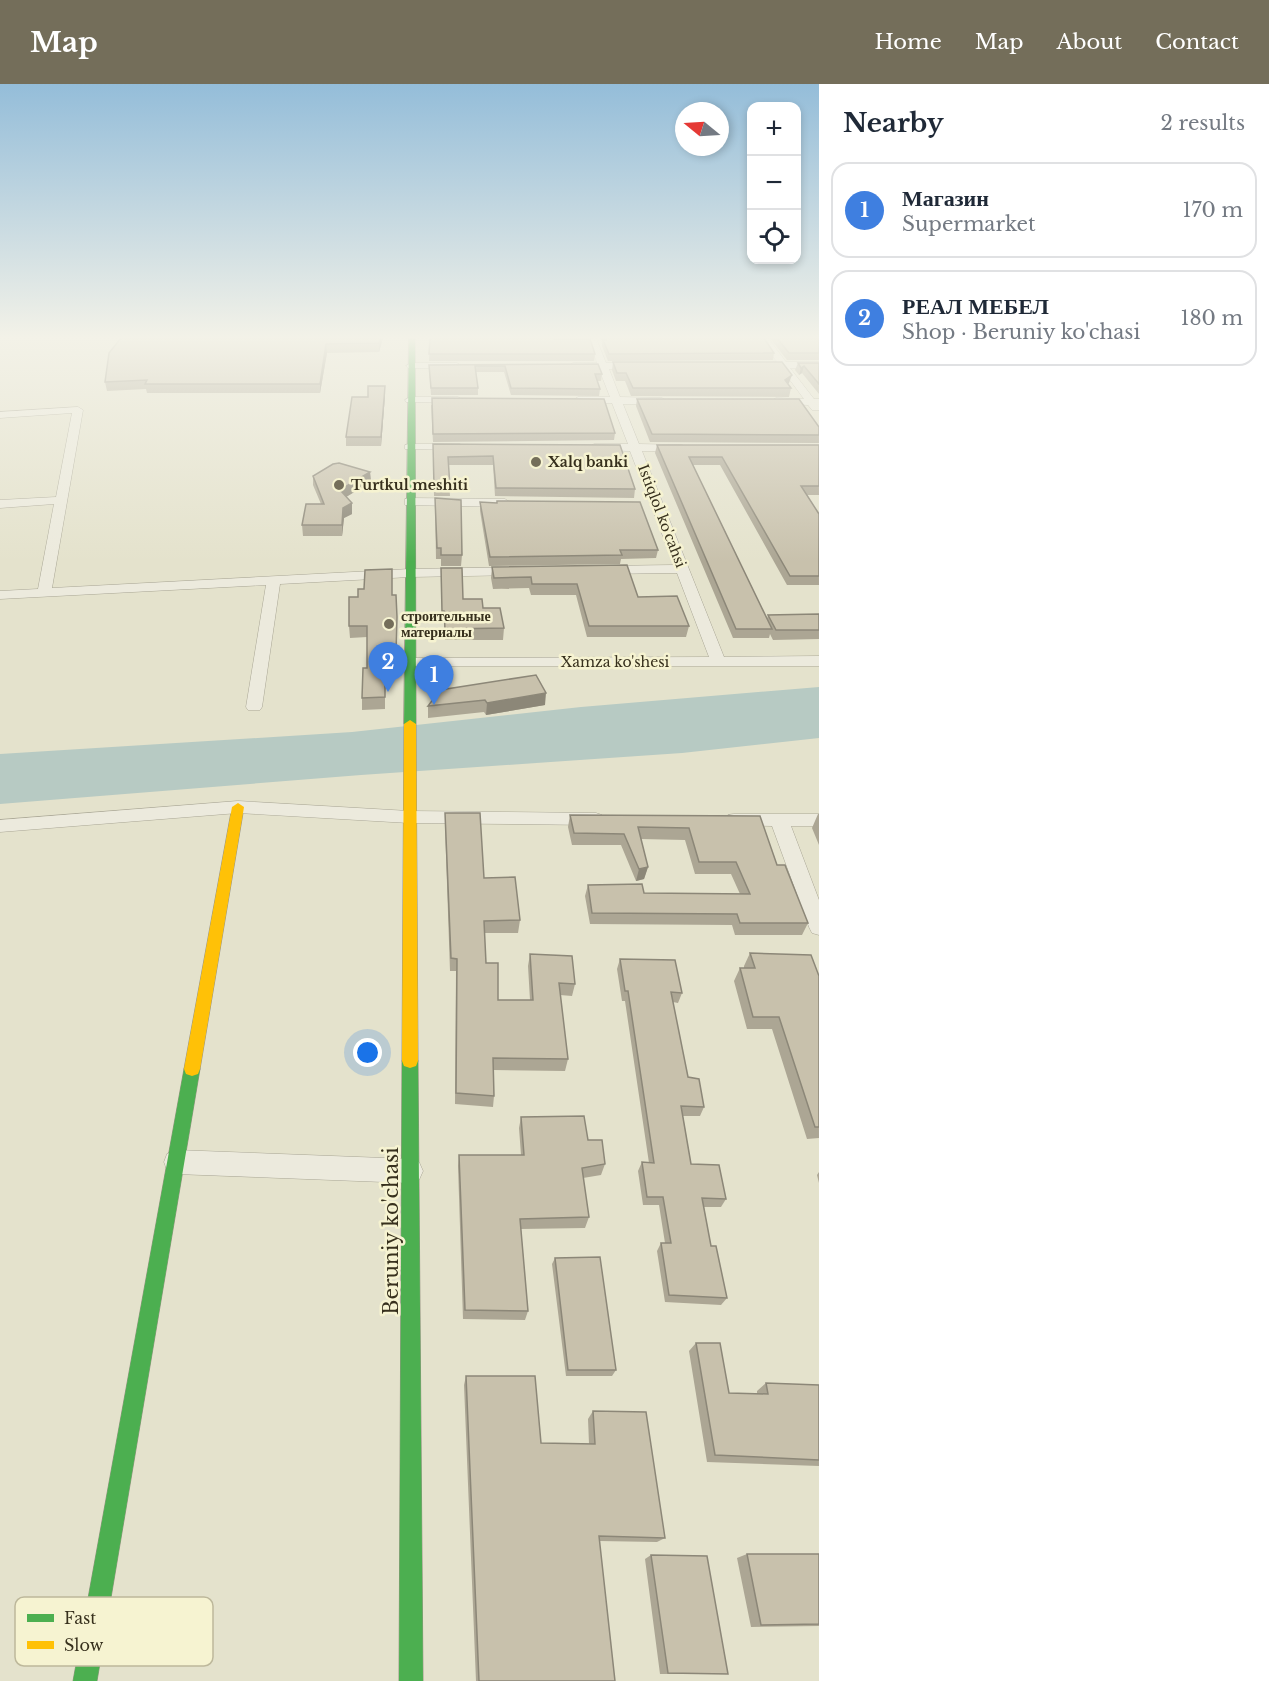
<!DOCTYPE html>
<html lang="en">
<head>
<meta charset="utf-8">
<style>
  :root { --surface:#fff; --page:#f2f2f3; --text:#1f2937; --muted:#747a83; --line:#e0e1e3; --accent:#746e5a }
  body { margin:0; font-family:"Libre Baskerville",serif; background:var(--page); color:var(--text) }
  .controls { position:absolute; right:18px; top:18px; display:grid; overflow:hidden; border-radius:12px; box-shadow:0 3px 9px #0003 }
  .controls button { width:54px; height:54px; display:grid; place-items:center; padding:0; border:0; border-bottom:2px solid var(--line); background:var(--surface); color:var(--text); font:30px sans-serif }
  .compass { position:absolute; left:675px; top:18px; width:54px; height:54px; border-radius:50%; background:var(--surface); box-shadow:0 3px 9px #0003; rotate:288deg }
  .you { position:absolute; left:368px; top:969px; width:21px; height:21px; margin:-15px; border:4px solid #fff; border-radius:50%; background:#1a73e8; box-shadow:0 0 0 9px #1a73e833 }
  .badge { display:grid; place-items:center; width:39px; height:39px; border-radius:50%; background:var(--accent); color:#fff; font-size:20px; font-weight:700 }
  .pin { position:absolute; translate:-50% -50px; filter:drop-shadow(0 2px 3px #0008) }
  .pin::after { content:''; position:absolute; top:32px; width:21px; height:18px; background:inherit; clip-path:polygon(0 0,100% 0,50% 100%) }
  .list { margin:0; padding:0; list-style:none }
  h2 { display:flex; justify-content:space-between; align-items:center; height:78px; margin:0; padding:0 24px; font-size:26px }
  h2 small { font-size:20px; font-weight:400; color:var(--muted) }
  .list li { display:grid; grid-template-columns:39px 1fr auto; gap:18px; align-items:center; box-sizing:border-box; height:96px; margin:0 12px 12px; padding:0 12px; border:2px solid var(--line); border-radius:18px }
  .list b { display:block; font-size:22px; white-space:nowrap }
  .list p { margin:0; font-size:20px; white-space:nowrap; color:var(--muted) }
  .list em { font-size:20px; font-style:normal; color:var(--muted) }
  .icon { flex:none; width:33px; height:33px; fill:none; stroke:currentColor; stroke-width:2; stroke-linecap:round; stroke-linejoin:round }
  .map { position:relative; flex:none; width:819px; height:1597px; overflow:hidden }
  header { display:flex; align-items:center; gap:36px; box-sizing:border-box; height:84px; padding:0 30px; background:var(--accent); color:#fff }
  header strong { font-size:28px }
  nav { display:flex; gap:33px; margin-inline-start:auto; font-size:21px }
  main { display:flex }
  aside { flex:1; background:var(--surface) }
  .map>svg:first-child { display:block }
</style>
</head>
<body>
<header>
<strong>Map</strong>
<nav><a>Home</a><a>Map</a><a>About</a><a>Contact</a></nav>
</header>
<main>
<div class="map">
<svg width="819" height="1597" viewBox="0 0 819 1597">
  <rect width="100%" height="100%" fill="#e4e2cc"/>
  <path fill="#b7cac3" d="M819 603V654L682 669 361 691 0 720V670L352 648 581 623Z"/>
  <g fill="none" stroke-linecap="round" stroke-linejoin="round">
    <defs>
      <path id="street" d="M588 254H596L606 279H640L645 282 640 285H609L620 313 662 314 667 317 662 320H623L639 360 682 361 688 364 682 367H642L724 573 819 572V582H405L402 579 410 574 709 573 677 489 601 490 594 486 601 482 674 481 630 367 594 366 589 363 594 360H628L612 319H578L573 316 578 313H610L599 285H573L568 282 573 279H597Z
        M759 254H768L786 278H819V284H790L814 315H819V326H812L808 321 772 319 771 317 776 314 804 315 781 284 756 283V279L777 278Z
        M411 279H457L462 282 457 285 408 284 406 282Z
        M410 313H458L463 316 458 319 406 318 405 316Z
        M78 323 83 326 52 504 410 485 518 483 525 487 518 491 410 493 280 500 262 623 260 626H248L246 623 266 501 0 515V507L38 505 54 420 0 424V416L56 413 72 329 0 334V328Z
        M409 360H460L465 363 460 366 405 365V361Z
        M409 414 505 415 511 419 505 423 405 421V415Z
        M238 717 409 727 596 729 602 731 605 735 602 739 596 741 409 739 238 729 0 748V736Z
        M734 730H819V742H791L819 816V851L812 849 809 843 772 742 728 741 725 736 728 731Z
        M176 1066 410 1075 419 1078 423 1087 419 1096 410 1099 176 1090 167 1086 164 1078 167 1070Z"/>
      <path id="fast" d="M409 254H415L416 640 410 644 404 640Z
        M410 970 416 972 418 977 423 1597H399L402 977 404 972Z
        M192 978 198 980 200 985 97 1597H73L184 985 186 980Z"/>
      <path id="slow" d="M410 636 416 640 418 977 416 982 410 984 404 982 402 977 404 640Z
        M238 719 244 723 200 985 198 990 192 992 186 990 184 985 232 723Z"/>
    </defs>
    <use href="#street" stroke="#a9a695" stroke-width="1"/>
    <use href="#fast" stroke="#989585" stroke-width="1"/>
    <use href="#slow" stroke="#989585" stroke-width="1"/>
    <use href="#street" fill="#eceadd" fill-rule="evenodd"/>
    <use href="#fast" fill="#4caf50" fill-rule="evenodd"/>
    <use href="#slow" fill="#ffc107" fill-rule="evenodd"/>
  </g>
  <path fill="#aca694" d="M121 254H383L379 268 327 269 320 309H147L146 305 107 307 105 298Z
    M430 254 554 255 595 270 594 277H429Z
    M601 254H764L774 269 773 276 608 277 602 262V258Z
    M770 254H819V276H787Z
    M613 278 789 299 788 300 791 304 789 313 631 312 625 297H616L612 286Z
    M798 279H819V310L802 289 799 291 795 286Z
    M598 280 602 290 601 297H597L600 305 599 312 511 311 504 288H476L478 304V311H431L429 281Z
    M385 311 381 362H346V353L368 313Z
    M637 315 819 343V359L650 358 636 322Z
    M431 321 615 349 614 356 433 358Z
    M433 360 620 361 635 405 634 414 495 412 493 381H448L450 412H434Z
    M657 361H819V411H806L819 430V501H787L720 381H693L767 535 768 531 819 530V555L773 556 770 550 769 554H733L655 369Z
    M370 388 371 398 346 413 352 430 344 434 342 452H303L302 441 321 420 313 401V392Z
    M435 414 462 471 461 482H441V475H436Z
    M480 418 658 466 656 474 621 475 620 480 489 482 480 427Z
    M492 483 638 513 689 542 686 553H587L576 511H531L529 504 493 505 491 494Z
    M441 484 463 515 483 524 504 544 503 556H445L444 539H442Z
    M392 511H396V581H385V625L362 626V614L367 584V553L350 554 349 542Z
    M440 606 545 621 486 631 484 628 428 634V622Z
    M445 729 484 794 520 836 518 849H484L486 879 498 916H530L528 882 530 870 575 900 572 912 560 911 568 975 565 987 493 986 494 1012 493 1023 455 1020 456 887H450L445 742Z
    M818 730H819V761L812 744Z
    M570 731 760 732 777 781 808 839 802 851H735L732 841 590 840 585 812 588 801 644 809 740 810 731 790H695L685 756 641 755 648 783 644 795 636 797 621 761H572L568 743Z
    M750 869 819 892V1054L807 1055 772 945H747L734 897 740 884H744V882Z
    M620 875 682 909 678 919 673 918 688 993 704 1023 700 1032H683L691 1080 726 1115 721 1123H704L711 1162 727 1214 721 1221 665 1218 657 1167 661 1159H665L659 1121H643L638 1087 642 1078 649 1079 625 917H622L617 885Z
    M521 1033 588 1056 605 1080 601 1091 583 1094 589 1133 585 1144 521 1145 528 1227 525 1236 463 1235 458 1082 459 1071H521L519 1044Z
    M819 1088V1099L817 1091Z
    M555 1174 616 1286 612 1292H566L552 1180Z
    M696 1259 729 1309 757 1310V1307L766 1299 819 1301V1382L707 1378 689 1267Z
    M466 1292 541 1359 589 1360 588 1335 593 1327 665 1454 657 1458 599 1457 615 1597H476L464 1301Z
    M747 1470H819V1542L751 1543 737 1474Z
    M651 1471 728 1590H660L645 1475Z"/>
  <path fill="#8c8778" d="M381 254H383L379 268V259Z
    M326 260 327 269 320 309V300Z
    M804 282 802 289 799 291 801 284Z
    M792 291 789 299 782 304 785 296Z
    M385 302V311L381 362V353Z
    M370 388 371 398 341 416 340 406Z
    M352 419V430L344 434 342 452V441L343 424Z
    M546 609 545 621 486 631 487 619Z
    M648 783 644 795 636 797 639 785Z"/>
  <path fill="#c8c1ac" stroke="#8c8778" stroke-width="1.5" d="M121 254H381L379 259 326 260 320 300H145L147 296 105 298 109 269Z
    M430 254H554V255H590L595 270H429Z
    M605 254H764L774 269 609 270 603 256H606Z
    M777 254H819V269H789Z
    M613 278H782L792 291 785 296 791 304H633L626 289H617Z
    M798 279H819V300L804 282 801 284Z
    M598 280 602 290H595L600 305 511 304 505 282H475L478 304H431L429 281Z
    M368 302H385L381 353H346L352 313H368Z
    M432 314 604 315 615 349 433 350Z
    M637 315H799L819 343V351L652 350Z
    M433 360 620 361 635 405 496 404 493 372 448 373 450 403H434Z
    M657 361H819V402H801L819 430V492H790L722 373H689L772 545H736Z
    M339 379 370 388 340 406 352 419 343 424 342 441H302L306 420H324L313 392 333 380Z
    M435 414 461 416 462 471H441V464H437Z
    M497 417 640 418 658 466H620L622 471 490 473 480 418 497 419Z
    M627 481 638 513 677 512 689 542H589L577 500H532L531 493 494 494 492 483Z
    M441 484H462L463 515H482L483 524H500L504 544 445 545 444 527H442Z
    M392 485V511H396L397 533 396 569H385V613L362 614 363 584H367V542H349V513H358V505H364L365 486Z
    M819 530V546H776L768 531Z
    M536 591 546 609 487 619 485 616 428 622 440 606Z
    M445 729H480L484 794 515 793 520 836 484 837 486 879H498V916H533L530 870 572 872 575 900 559 899 568 975 493 974 494 1012 456 1009 457 875 451 874Z
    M570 731 760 732 777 781H785L808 839H740L737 830 592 829 588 801 642 800 644 809 750 810 736 778H699L689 744 638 743 648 783 639 785 624 750 574 749Z
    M750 869 811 871 819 892V1043H815L779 933H753L740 884H755Z
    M620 875 675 876 682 909 671 908 688 993 699 995 704 1023 681 1022 691 1080 719 1081 726 1115 702 1114 711 1162H716L727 1214 669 1211 661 1159H671L663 1113H647L642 1078 654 1079 628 907H625Z
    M584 1032 588 1056H602L605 1080 582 1084 589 1133 520 1135 528 1227 465 1226 459 1071H524L521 1033Z
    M600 1173 616 1286H568L555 1174Z
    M696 1259H720L729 1309 768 1310 766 1299 819 1301V1376L715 1371Z
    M466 1292H535L541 1359 595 1360 593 1327 646 1328 665 1454 599 1452 615 1597H479Z
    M747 1470H819V1540L761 1541Z
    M651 1471 707 1472 728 1590 668 1589Z"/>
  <linearGradient id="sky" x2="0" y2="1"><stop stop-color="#94bdd9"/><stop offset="0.53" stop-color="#f3f2e8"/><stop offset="1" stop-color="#f3f2e8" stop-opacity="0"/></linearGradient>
  <rect width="819" height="478" fill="url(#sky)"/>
  <g fill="#746e5a" stroke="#f6f3d1" stroke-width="2">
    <circle cx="536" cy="378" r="6"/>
    <circle cx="339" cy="401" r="6"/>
    <circle cx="389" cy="540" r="6"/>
  </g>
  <g text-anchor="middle" stroke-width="5" stroke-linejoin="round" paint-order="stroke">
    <g font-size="14" font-weight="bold" fill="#37301d" stroke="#f6f3d1" text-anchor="start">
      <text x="548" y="383">Xalq banki</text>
      <text x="351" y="406">Turtkul meshiti</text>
      <text x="401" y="537">строительные<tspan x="401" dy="16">материалы</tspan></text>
    </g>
    <g font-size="14" fill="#37301d" stroke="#f6f3d1">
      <text transform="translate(662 432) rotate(69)" y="5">Istiqlol ko'cahsi</text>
      <text x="615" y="583">Xamza ko'shesi</text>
    </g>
    <g font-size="20" fill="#37301d" stroke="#f6f3d1">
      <text transform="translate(391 1147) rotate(-90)" y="7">Beruniy ko'chasi</text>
    </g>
  </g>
  <rect x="15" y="1513" width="198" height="69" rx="9" fill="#f6f3d1" stroke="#bdb89b" stroke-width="1.5"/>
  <rect x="27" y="1530" width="27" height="8" fill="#4caf50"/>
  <rect x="27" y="1557" width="27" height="8" fill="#ffc107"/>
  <g font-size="16" fill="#37301d">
    <text x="64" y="1540">Fast</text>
    <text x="64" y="1567">Slow</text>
  </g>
</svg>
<div class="controls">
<button>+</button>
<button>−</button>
<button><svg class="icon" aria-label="locate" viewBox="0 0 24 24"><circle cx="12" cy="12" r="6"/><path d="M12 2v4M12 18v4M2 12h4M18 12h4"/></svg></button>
</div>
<svg class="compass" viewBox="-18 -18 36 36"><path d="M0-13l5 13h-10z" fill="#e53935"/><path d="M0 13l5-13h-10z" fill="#747a83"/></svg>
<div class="you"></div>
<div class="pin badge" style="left:434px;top:621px;background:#3f7fe0">1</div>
<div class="pin badge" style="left:388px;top:608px;background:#3f7fe0">2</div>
</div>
<aside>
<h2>Nearby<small>2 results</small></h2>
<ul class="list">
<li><span class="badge" style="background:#3f7fe0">1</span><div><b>Магазин</b><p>Supermarket</p></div><em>170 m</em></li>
<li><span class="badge" style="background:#3f7fe0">2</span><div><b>РЕАЛ МЕБЕЛ</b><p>Shop · Beruniy ko'chasi</p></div><em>180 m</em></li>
</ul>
</aside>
</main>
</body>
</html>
